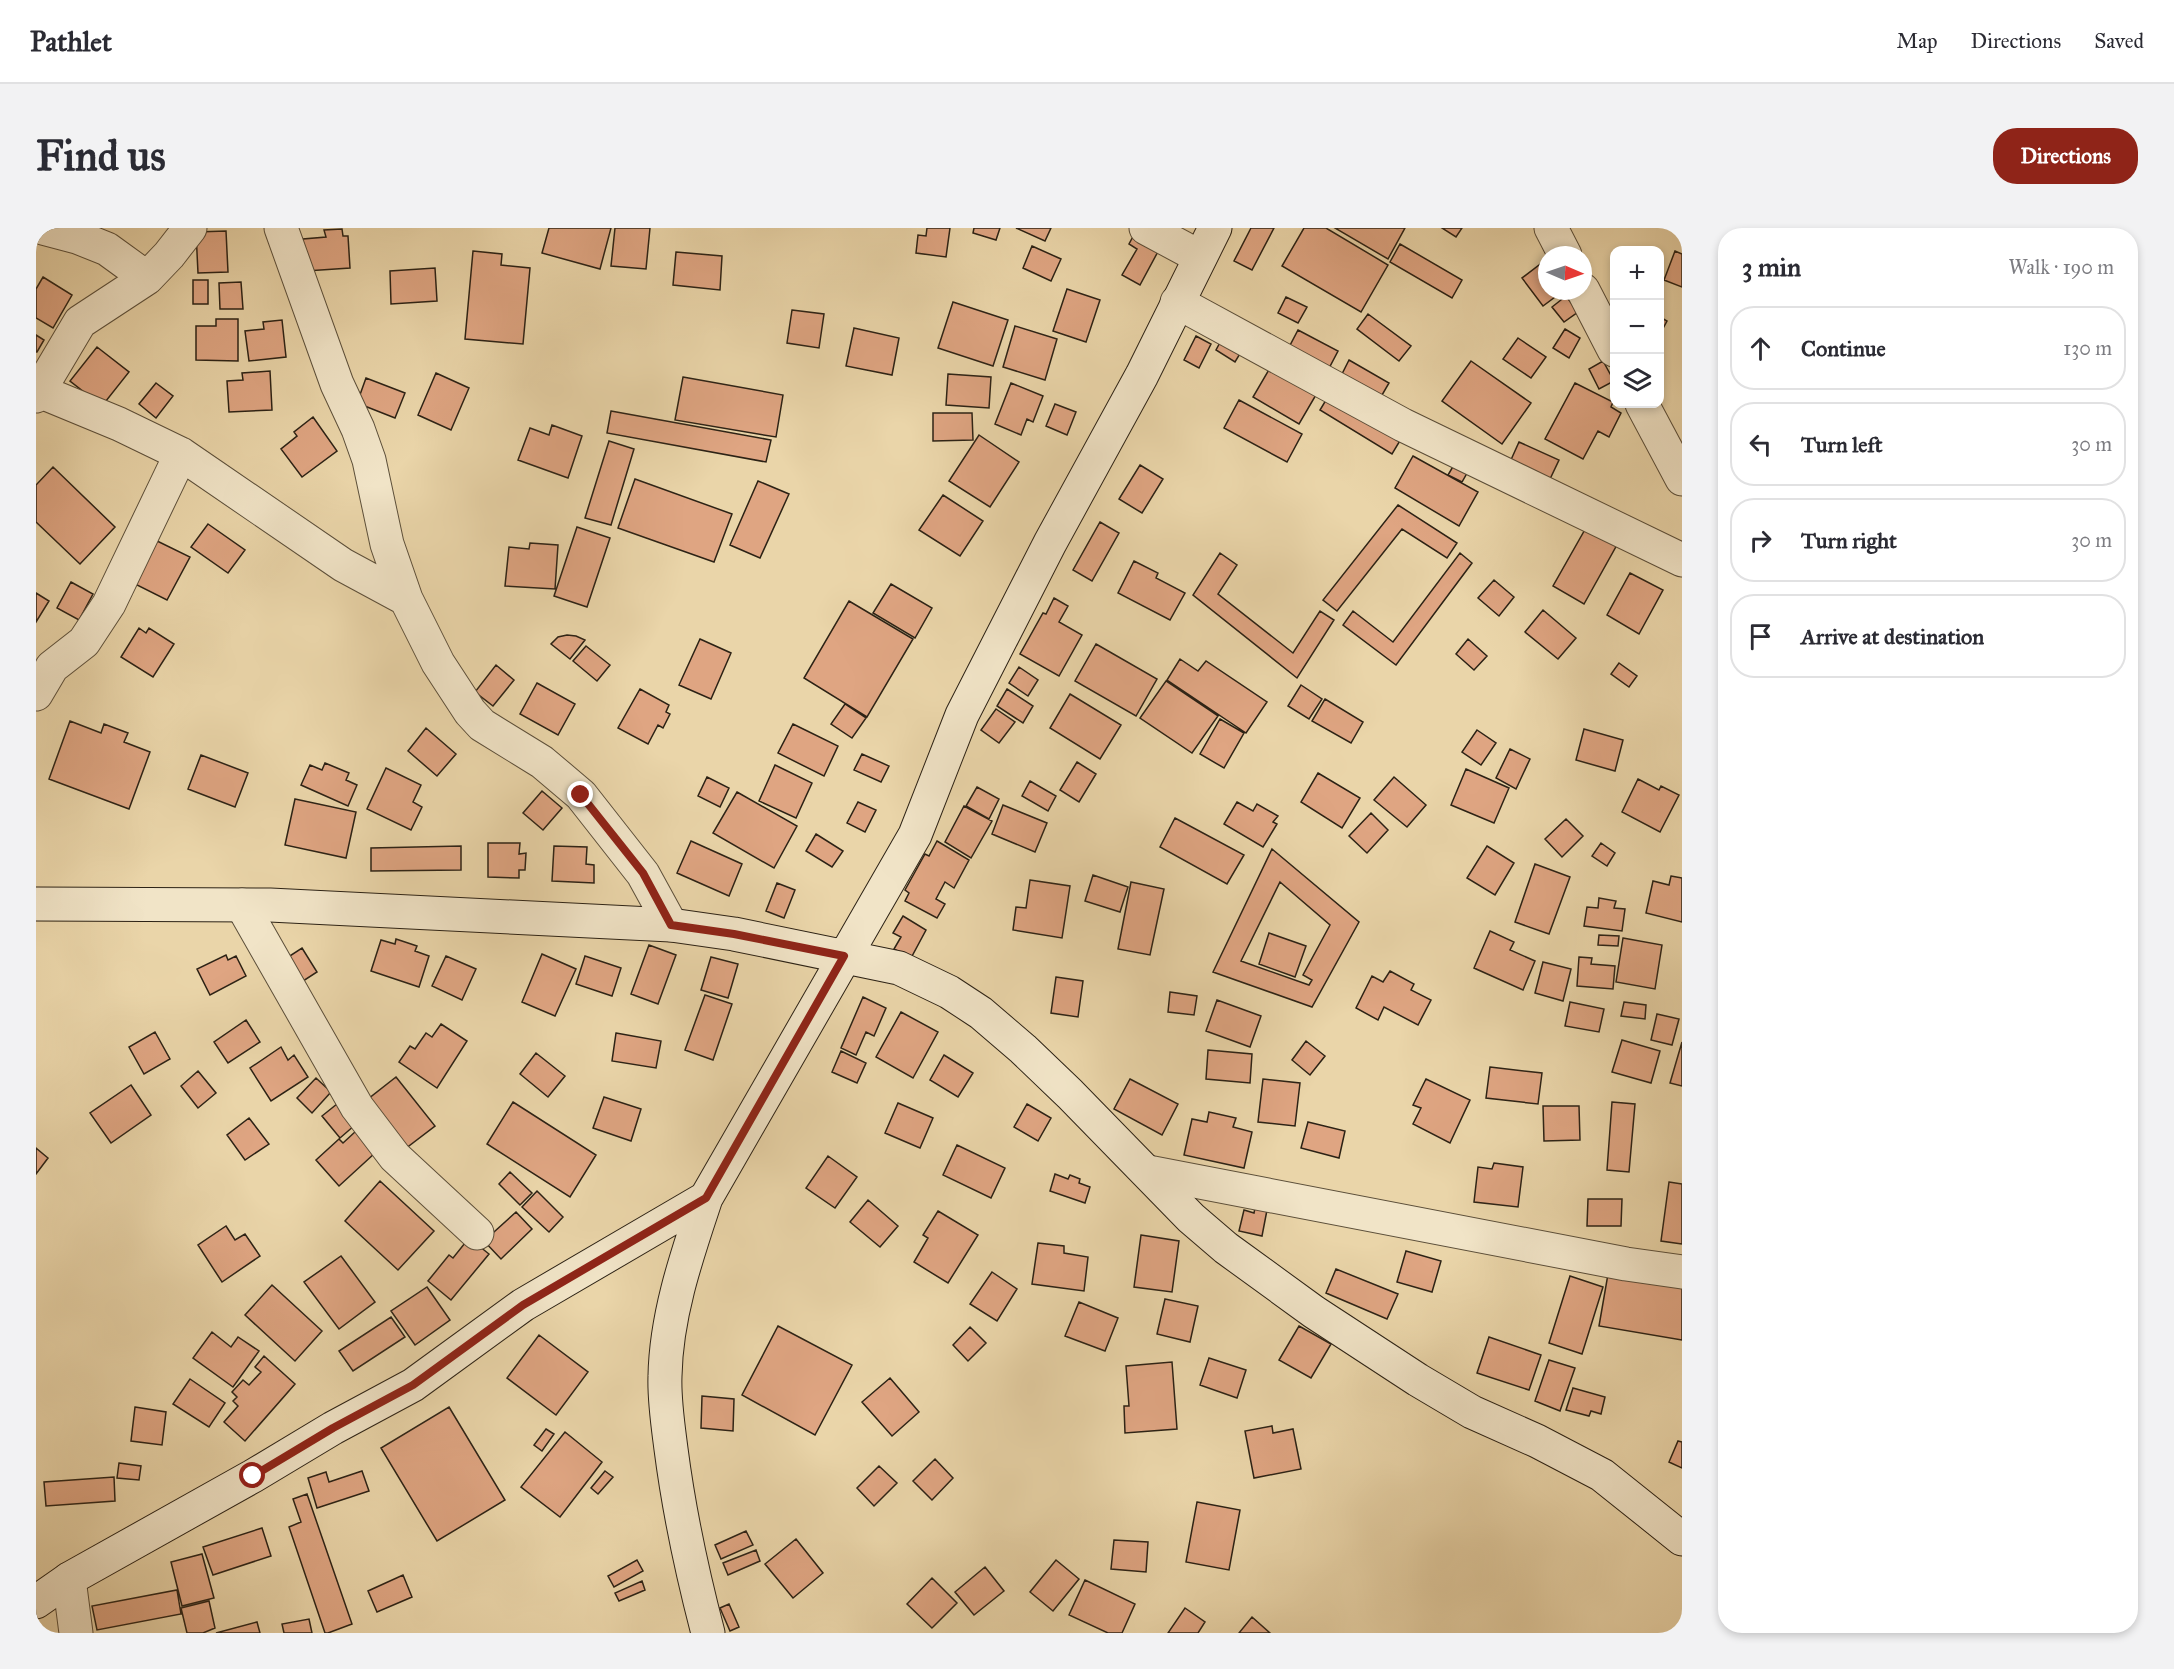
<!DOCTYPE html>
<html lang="en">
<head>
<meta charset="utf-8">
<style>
  :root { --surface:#fff; --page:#f2f2f3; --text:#2b2b33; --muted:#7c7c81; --line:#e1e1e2; --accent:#8f2418 }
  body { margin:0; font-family:"IM FELL Great Primer",serif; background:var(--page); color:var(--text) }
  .controls { position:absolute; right:18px; top:18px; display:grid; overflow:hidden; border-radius:12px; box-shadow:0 3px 9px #0003 }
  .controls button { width:54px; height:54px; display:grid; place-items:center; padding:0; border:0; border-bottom:2px solid var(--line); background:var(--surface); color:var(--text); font:30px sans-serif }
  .compass { position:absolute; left:1502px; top:18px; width:54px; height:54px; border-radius:50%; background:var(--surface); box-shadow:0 3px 9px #0003; rotate:92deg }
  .stop { position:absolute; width:18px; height:18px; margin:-14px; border:4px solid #8f2418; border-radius:50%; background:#fff }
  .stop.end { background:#8f2418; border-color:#fff; box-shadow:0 2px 6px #0008 }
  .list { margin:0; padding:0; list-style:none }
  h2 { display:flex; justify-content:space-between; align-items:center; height:78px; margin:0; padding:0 24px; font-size:26px }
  h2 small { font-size:20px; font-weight:400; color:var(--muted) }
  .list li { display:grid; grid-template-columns:39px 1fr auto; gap:18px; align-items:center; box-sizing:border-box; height:84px; margin:0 12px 12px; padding:0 12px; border:2px solid var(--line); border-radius:24px }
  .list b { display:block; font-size:22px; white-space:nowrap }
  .list em { font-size:20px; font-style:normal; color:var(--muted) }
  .icon { flex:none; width:33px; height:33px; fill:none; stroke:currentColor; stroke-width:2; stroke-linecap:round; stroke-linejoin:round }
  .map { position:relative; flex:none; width:1646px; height:1405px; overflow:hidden; border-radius:24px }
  header { display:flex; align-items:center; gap:36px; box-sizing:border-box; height:84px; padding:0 30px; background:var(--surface); border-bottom:2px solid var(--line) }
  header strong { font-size:28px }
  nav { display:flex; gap:33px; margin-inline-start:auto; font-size:21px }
  .intro { display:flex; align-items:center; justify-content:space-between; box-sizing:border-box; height:144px; padding:0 36px }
  h1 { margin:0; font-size:42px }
  .button { padding:15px 27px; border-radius:24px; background:var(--accent); color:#fff; font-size:21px; font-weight:700 }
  main { display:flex; gap:36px; padding:0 36px }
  aside { flex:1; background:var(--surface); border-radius:24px; box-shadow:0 3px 9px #0003 }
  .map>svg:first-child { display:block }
</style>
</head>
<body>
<header>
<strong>Pathlet</strong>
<nav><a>Map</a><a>Directions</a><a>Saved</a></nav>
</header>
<div class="intro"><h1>Find us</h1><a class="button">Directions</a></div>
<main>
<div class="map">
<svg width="1646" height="1405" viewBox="0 0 1646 1405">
  <rect width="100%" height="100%" fill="#ead5a9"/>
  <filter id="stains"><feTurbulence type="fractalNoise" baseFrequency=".00333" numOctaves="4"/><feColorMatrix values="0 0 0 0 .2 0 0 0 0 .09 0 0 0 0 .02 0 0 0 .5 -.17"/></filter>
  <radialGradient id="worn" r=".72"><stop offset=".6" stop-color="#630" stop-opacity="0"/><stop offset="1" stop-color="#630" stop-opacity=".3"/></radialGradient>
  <path fill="#dfa582" stroke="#2c2215" stroke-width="1.5" fill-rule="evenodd" d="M513 0H575L564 41 506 25Z
    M579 0H614L610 41 575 38Z
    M891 0H914L910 29 880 25 882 7 890 8Z
    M938 0H964L960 12 937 5Z
    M980 0H1015L1009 13Z
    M1215 0H1238L1216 42 1198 33Z
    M1268 0H1290L1352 37 1325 84 1246 38Z
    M1299 0H1369L1352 31Z
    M1406 0H1426L1420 9Z
    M306 1 307 8H312L314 40 270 43 267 11 290 9 288 2Z
    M190 3 192 44 162 45 160 4Z
    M1100 3 1125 18 1104 57 1086 47 1101 21 1093 16Z
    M1364 16 1426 52 1416 70 1354 34Z
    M996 18 1025 31 1015 53 987 40Z
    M437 23 466 26 465 37 494 40 487 116 429 111Z
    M1639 23 1646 26V59L1628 52Z
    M640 24 686 28 684 62 637 57Z
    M1507 34 1511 39V63H1527L1507 78 1486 50Z
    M399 40 401 73 355 76 354 43Z
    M7 49 36 67 17 100 0 90V61Z
    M157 52H172V76H157Z
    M205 54 207 81H184L183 55Z
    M1031 61 1064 72 1050 114 1017 103Z
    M1530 68 1542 84 1528 94 1516 79Z
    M1250 69 1271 79 1262 95 1242 85Z
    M917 74 972 92 957 138 902 120Z
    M756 82 788 86 783 120 751 115Z
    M1332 86 1375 118 1363 133 1321 101Z
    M1624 89 1631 93 1624 106Z
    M180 91H202V133L160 132V98H180Z
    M246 92 250 129 213 133 209 103 228 101 227 94Z
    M979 98 1021 111 1009 152 967 139Z
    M818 100 863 110 856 147 810 138Z
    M1529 101 1544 110 1533 130 1517 120Z
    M1262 102 1302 123 1290 146 1250 125Z
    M0 107 8 112 1 124H0Z
    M1188 107 1208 119 1199 134 1180 122Z
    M1160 108 1175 116 1163 140 1148 132Z
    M1482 110 1510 129 1495 150 1467 131Z
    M61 119 93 144 66 178 34 153Z
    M1313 132 1353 155 1342 174 1303 152Z
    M1238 133 1284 160 1263 196 1217 169Z
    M1435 133 1495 175 1466 216 1406 173Z
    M1567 133 1578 153 1563 161 1553 141Z
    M234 143 236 182 193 184 191 153 207 152 206 145Z
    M400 145 433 160 415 202 382 187Z
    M912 146 955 149 953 180 910 177Z
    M647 149 747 167 740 209 639 192Z
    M330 150 369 165 359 190 321 175Z
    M120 155 137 168 120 190 103 176Z
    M975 155 1007 168 997 194 991 191 985 207 959 196Z
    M1539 155 1577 174 1575 179 1585 185 1573 209 1562 203 1547 231 1509 211Z
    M1296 162 1368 206 1356 226 1284 182Z
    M1203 172 1266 206 1251 234 1188 200Z
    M1019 176 1040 184 1031 207 1010 198Z
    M575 183 735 212 730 234 571 205Z
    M897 185H936L937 212 897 213Z
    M277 189 301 223 266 249 245 221 261 208 258 204Z
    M516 197 546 208 532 250 482 232 494 200 513 207Z
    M943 207 983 234 954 279 913 253Z
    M573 213 598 221 575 297 549 290Z
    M1483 214 1523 232 1514 251 1474 234Z
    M1377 228 1442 264 1423 298 1359 260Z
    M1422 230 1435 238 1426 254 1412 247Z
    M1104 237 1127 251 1106 285 1083 271Z
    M17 239 79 299 44 336 0 294V257Z
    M599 251 696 286 678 334 582 300Z
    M722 253 753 266 724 330 694 317Z
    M907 267 947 293 924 328 883 302Z
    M1362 277 1421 315 1411 330 1366 301 1301 383 1287 372Z
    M1064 294 1083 305 1056 353 1037 342Z
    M172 296 209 322 192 345 155 319Z
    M1551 298 1582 315 1548 376 1517 358Z
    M541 299 574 310 551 379 518 368Z
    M115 310 154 329 131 372 93 353Z
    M494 315 522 317 519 361 469 358 473 319 493 321Z
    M1184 325 1201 337 1182 366 1257 425 1284 383 1298 392 1261 450 1157 367Z
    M1424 325 1436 335 1360 437 1307 397 1317 383 1357 414Z
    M1098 333 1122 345 1120 350 1149 365 1134 392 1082 365Z
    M1594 345 1627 362 1603 406 1571 387Z
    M1458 352 1478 369 1463 388 1442 370Z
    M35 354 57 366 43 392 21 380Z
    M855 356 896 380 879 410 837 385Z
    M0 365 13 373 0 394Z
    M1018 370 1032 378 1023 394 1046 407 1023 448 984 426 1007 385 1010 386Z
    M813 373 877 411 831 489 768 450Z
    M1507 382 1540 410 1522 431 1489 404Z
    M103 400 110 405 113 400 138 416 117 449 85 429Z
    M531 407 540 408 549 412 534 431 515 416 522 409Z
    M664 411 695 425 675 471 643 457Z
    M1432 411 1451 428 1438 442 1420 426Z
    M1060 416 1121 451 1100 488 1039 453Z
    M550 418 574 437 561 453 537 433Z
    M1144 431 1162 443 1170 433 1231 474 1210 505 1131 452Z
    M1583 435 1601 448 1593 459 1575 446Z
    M460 437 478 452 457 478 439 464Z
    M983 439 1002 452 992 468 973 455Z
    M1130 453 1182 488 1156 525 1104 490Z
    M501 455 539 476 522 507 484 486Z
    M1265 457 1286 471 1273 491 1252 478Z
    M604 461 633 477 630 484 634 486 627 500 622 497 612 516 582 500Z
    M971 461 997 478 987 495 961 478Z
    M1034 466 1085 497 1064 531 1014 500Z
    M1289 471 1327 494 1315 515 1276 493Z
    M809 476 830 490 816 510 795 496Z
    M960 481 979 494 963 515 945 502Z
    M1184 491 1208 505 1188 540 1164 526Z
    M34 493 65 505 68 496 92 505 88 514 114 524 93 581 13 551Z
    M757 496 802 518 788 548 742 525Z
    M390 500 420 526 401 548 372 523Z
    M1548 501 1587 512 1579 543 1540 532Z
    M1441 502 1460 515 1445 537 1426 524Z
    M1474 521 1494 531 1480 561 1460 550Z
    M826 526 853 538 845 554 818 542Z
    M165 527 212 545 199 579 152 561Z
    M1041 534 1060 546 1043 574 1024 562Z
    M289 535 313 545 310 552 321 557 312 578 265 557 274 537 286 542Z
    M739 537 776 555 760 590 723 573Z
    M350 540 385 557 377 574 386 579 375 602 331 581Z
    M1430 541 1473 560 1458 595 1415 577Z
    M1282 545 1324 570 1306 600 1265 574Z
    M671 549 693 560 684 579 662 568Z
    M1358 549 1390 577 1371 599 1338 572Z
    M1602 551 1623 562 1625 558 1643 567 1624 604 1586 584Z
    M994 553 1020 568 1012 583 986 568Z
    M941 559 963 571 953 591 930 578Z
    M506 563 526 580 507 602 487 585Z
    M701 564 761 598 738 640 677 605Z
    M259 571 320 584 310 630 249 617Z
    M822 574 840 582 829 604 811 595Z
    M1201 574 1217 583 1221 576 1242 588 1237 594 1241 596 1227 619 1188 596Z
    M967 577 1011 595 999 624 956 606Z
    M928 578 956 593 935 630 909 614Z
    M1335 585 1352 602 1331 625 1313 608Z
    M1139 590 1208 627 1191 656 1124 619Z
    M1530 591 1547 608 1526 629 1509 611Z
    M780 606 807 623 796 639 770 623Z
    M655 613 706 636 693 668 641 645Z
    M901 613 933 632 918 660 909 654 900 671 909 676 901 690 869 673 873 665 869 662 889 626 893 628Z
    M452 615H484L483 626 490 625 489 642H483V650L452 649Z
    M1565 615 1579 625 1571 638 1556 628Z
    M425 618V642L335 643V620Z
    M518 618 551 619 550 636 558 637V655L516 653Z
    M1451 618 1478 635 1459 667 1431 650Z
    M1236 621 1323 694 1276 779 1177 744ZM1244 654 1294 697 1267 747 1276 752 1273 757 1205 733Z
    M1499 636 1534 649 1513 706 1479 694Z
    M1057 647 1092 659 1084 684 1049 673Z
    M1635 648 1646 650V694L1610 685 1617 653 1633 657Z
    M994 652 1034 658 1026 710 977 702 980 679 990 680Z
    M1095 654 1128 661 1114 727 1082 721Z
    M741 655 759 662 748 690 730 683Z
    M1563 670 1580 673 1578 680 1589 681 1586 703 1548 698 1551 679 1562 680Z
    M867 688 890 702 875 730 858 721 865 709 857 705Z
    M1454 703 1478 714 1474 722 1499 733 1487 762 1438 740Z
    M1233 705 1270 718 1259 749 1223 736Z
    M1563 707 1583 708 1582 718 1562 717Z
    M1587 710 1626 717 1619 761 1580 754Z
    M360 711 381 718 379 723 393 728 383 759 335 743 345 712 359 716Z
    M613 717 640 727 622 776 595 766Z
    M266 720 281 744 261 757 246 733Z
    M506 726 540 741 519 788 486 774Z
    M190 727 192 732 200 728 210 748 174 767 161 741Z
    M410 728 440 741 426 772 396 758Z
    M549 728 585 740 576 768 540 756Z
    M675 729 702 736 692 770 665 762Z
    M1543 729 1556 730 1555 736 1579 738 1577 761 1541 758Z
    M1507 734 1535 741 1527 773 1499 765Z
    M1354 743 1378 756 1375 762 1395 772 1382 797 1348 779 1342 792 1320 780 1336 748 1347 754Z
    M1020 749 1047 753 1042 789 1015 785Z
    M1134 764 1161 768 1158 787 1132 784Z
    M669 767 696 776 677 832 649 822Z
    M827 769 850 780 838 808 830 804 820 827 805 820Z
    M1181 772 1225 788 1214 819 1170 803Z
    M1534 774 1568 781 1563 804 1529 798Z
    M1588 774 1610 777 1609 791 1585 788Z
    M865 784 902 804 877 850 840 829Z
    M1621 786 1643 791 1636 817 1615 812Z
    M210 792 224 814 192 835 178 814Z
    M405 796 431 813 401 860 363 834 374 818 379 821 390 805 396 809Z
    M119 804 134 831 108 846 93 819Z
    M580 805 625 813 620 840 576 833Z
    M1586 812 1624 823 1615 855 1576 844Z
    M1270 813 1289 828 1274 847 1256 832Z
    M1646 814V858L1634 855Z
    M245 819 252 832 258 827 272 849 235 873 214 840Z
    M1172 822 1216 826 1214 855 1170 851Z
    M805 823 830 835 821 855 796 844Z
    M500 825 529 848 512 869 484 846Z
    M908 827 937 845 922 869 894 852Z
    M1454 839 1506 845 1502 876 1450 870Z
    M162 843 180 865 162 880 145 858Z
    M360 849 399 898 365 924 327 875Z
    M280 850 295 864 276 885 261 870Z
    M1094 851 1142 876 1126 907 1078 881Z
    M1227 851 1264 855 1259 898 1222 894Z
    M1390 851 1434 872 1414 915 1377 896 1385 880 1377 877Z
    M95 857 115 887 75 915 54 885Z
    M568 869 605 881 595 913 557 900Z
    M477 874 560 927 534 969 451 916Z
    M1576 874 1599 876 1593 944 1571 942Z
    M862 875 897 890 884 920 849 905Z
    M301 876 319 897 304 910 286 888Z
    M991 876 1015 890 1002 913 978 899Z
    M1507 878H1543L1544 912 1508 913Z
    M1173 884 1200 890 1197 899 1216 904 1208 940 1148 927 1156 891 1171 894Z
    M213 890 233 916 209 932 191 907Z
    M1272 894 1309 903 1303 930 1265 920Z
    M320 903 339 925 303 958 280 932 303 911 307 915Z
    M921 917 969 940 955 970 907 947Z
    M0 920 12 930 0 946Z
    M792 928 821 949 799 980 770 960Z
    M1458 935 1487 939 1482 979 1438 974 1442 939 1456 941Z
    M474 944 496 965 484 977 463 956Z
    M1019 946 1032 951 1034 947 1044 951 1043 955 1054 959 1049 975 1014 963Z
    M344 953 398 1003 362 1042 309 993Z
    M1633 954 1646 956V1016L1625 1013Z
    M501 963 527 989 513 1004 486 979Z
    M1552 971H1586L1585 998H1551Z
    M832 972 862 998 844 1019 814 994Z
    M1219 980 1231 982 1226 1008 1203 1003 1208 982 1218 985Z
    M902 983 942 1007 912 1055 878 1034 892 1010 887 1007Z
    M480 984 496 1001 465 1031 448 1013Z
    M190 998 199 1012 209 1006 224 1028 186 1054 162 1017Z
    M1105 1007 1143 1013 1136 1064 1098 1059Z
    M433 1010 453 1026 415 1072 392 1053 413 1027 417 1030Z
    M1002 1015 1028 1018V1025L1052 1029 1048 1063 996 1056Z
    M1370 1023 1405 1033 1396 1064 1361 1054Z
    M305 1028 339 1074 303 1101 268 1054Z
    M1300 1041 1362 1066 1351 1091 1290 1065Z
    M956 1044 981 1061 961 1093 934 1076Z
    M1572 1046 1646 1059V1112L1563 1098Z
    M1534 1048 1567 1059 1546 1126 1513 1115Z
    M236 1057 286 1103 259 1133 209 1087Z
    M391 1059 414 1092 379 1117 355 1083Z
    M1129 1071 1162 1078 1154 1114 1121 1106Z
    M1043 1074 1082 1090 1069 1123 1029 1108Z
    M355 1089 369 1109 317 1143 303 1123Z
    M742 1098 816 1137 779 1207 706 1167Z
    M1263 1098 1295 1116 1275 1150 1243 1132Z
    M934 1099 950 1115 932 1133 917 1117Z
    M176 1104 195 1119 202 1109 223 1123 197 1159 157 1130Z
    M503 1107 552 1144 520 1187 471 1150Z
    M1453 1109 1505 1127 1493 1162 1441 1145Z
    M228 1128 259 1156 209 1213 188 1194 202 1178 197 1173 201 1169 196 1164 207 1152 213 1157 225 1144 219 1139Z
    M1173 1130 1210 1142 1201 1170 1164 1157Z
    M1513 1132 1539 1140 1524 1183 1499 1173Z
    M1136 1134 1141 1201 1089 1205 1088 1178H1093L1090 1138Z
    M854 1150 883 1184 856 1208 826 1174Z
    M154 1151 189 1175 173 1199 137 1176Z
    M1537 1160 1569 1169 1565 1186 1555 1183 1553 1188 1530 1182Z
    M666 1168 698 1171 697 1203 665 1200Z
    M99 1179 130 1184 126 1217 95 1213Z
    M413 1179 469 1272 401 1313 345 1220Z
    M1236 1198 1237 1205 1257 1201 1265 1241 1218 1250 1209 1203Z
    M510 1201 518 1206 506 1223 498 1217Z
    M529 1204 566 1234 524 1289 485 1259Z
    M1642 1213 1646 1214V1240L1633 1234Z
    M899 1231 917 1250 896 1272 877 1253Z
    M83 1235 105 1238 103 1252 81 1250Z
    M843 1238 861 1255 838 1278 821 1260Z
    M326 1243 333 1263 281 1280 272 1250 290 1244 293 1254Z
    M569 1243 577 1249 562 1266 555 1260Z
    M78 1249 79 1273 10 1278 8 1254Z
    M271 1266 316 1396 292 1405H289L253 1299 265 1294 257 1271Z
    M1161 1274 1204 1282 1193 1342 1150 1334Z
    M226 1300 235 1328 177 1347 167 1319Z
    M710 1303 717 1317 685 1331 679 1317Z
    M760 1311 787 1345 757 1370 729 1336Z
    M1078 1312 1112 1314 1110 1344 1075 1341Z
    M720 1322 724 1333 692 1347 687 1335Z
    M166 1326 178 1370 146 1378 135 1334Z
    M601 1332 607 1343 578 1359 572 1348Z
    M1020 1332 1043 1351 1017 1383 994 1364Z
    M949 1339 968 1363 938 1387 919 1364Z
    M367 1347 376 1369 341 1384 332 1363Z
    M896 1350 921 1375 896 1400 871 1376Z
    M1049 1352 1099 1376 1086 1405H1072L1033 1387Z
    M606 1353 609 1362 583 1373 579 1365Z
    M141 1362 145 1386 61 1402 56 1378Z
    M173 1373 179 1400 167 1405H151L145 1380Z
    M693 1376 703 1399 694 1403 684 1380Z
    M1149 1380 1169 1394 1162 1405H1132Z
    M1216 1389 1234 1405H1203Z
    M273 1391 276 1405H248L246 1396Z
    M221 1394 224 1405H180Z"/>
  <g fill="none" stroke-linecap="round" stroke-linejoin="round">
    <defs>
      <path id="street" d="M7 0 41 9 71 21 111 50
        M245 0 301 156 322 201 333 232 351 316 370 371 402 435 434 484 446 497 506 534 545 567 607 646 635 697
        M1110 0 1164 29
        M1515 0 1529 27
        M1547 62 1578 122
        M1141 74 1367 197 1646 332
        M3 163 83 196 145 226 307 337 370 371
        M0 168 44 94 111 50 133 27 154 0
        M1606 176 1646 251
        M0 466 16 439 48 414 73 376 145 226
        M206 677 321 879 359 929 441 1005
        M1112 944 1590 1036 1646 1044
        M33 1351 40 1405"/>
      <path id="secondary" d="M0 676 234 677 635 697 698 706 863 740 913 764 945 785 987 821 1034 866 1155 990 1190 1020 1278 1084 1382 1152 1436 1184 1501 1213 1566 1247 1646 1311
        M0 1374 33 1351 217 1248 297 1200 377 1157 487 1077 670 970
        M672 1405C656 1344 643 1283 635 1221 632 1197 628 1172 629 1148 630 1087 651 1027 670 970L879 607 926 487 1014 315 1106 147 1179 0"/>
    </defs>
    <use href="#street" stroke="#5c4f3a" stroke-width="35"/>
    <use href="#secondary" stroke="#2c2215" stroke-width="35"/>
    <use href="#street" stroke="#f1e4c7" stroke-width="33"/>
    <use href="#secondary" stroke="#f1e4c7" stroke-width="33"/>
  </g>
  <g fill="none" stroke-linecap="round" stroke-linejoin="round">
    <path stroke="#8f2418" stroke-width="8" d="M217 1248 297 1200 377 1157 487 1077 670 970 808 728 698 706 635 697 607 645 545 567"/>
  </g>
  <rect width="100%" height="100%" filter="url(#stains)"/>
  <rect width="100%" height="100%" fill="url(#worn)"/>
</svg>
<div class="controls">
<button>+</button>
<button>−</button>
<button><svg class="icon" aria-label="layers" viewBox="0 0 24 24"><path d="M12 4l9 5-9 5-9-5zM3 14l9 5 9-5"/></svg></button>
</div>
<svg class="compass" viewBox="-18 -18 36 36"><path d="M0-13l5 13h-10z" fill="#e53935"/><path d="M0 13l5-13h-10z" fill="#7c7c81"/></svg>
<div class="stop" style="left:217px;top:1248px"></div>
<div class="stop end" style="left:545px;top:567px"></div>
</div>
<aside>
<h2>3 min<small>Walk · 190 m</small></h2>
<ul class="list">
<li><svg class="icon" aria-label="ahead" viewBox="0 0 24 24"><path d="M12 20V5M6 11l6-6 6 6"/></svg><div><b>Continue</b></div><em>130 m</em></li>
<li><svg class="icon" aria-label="left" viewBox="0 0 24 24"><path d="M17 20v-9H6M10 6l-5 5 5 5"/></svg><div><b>Turn left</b></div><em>30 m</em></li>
<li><svg class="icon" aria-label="right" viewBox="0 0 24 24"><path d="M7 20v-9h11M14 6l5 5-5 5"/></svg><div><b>Turn right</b></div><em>30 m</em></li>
<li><svg class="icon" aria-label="arrive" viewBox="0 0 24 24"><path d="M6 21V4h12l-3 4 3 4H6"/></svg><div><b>Arrive at destination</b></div></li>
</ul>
</aside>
</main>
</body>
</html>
